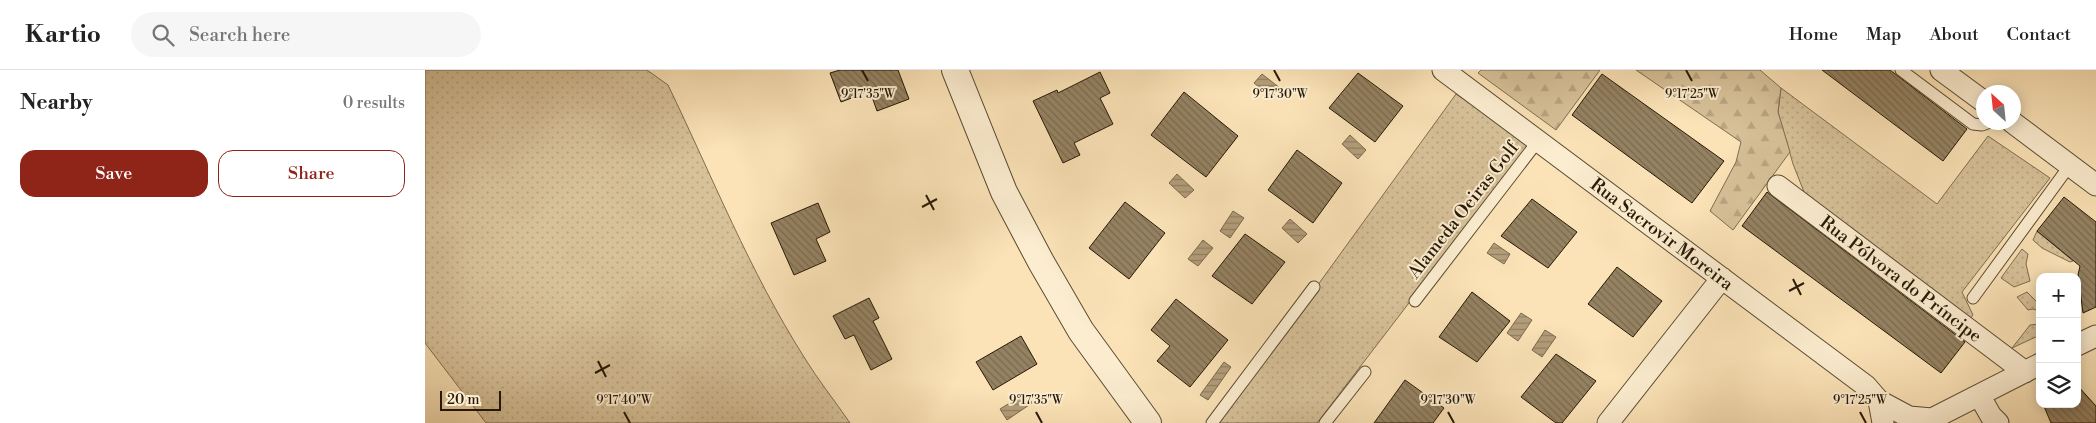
<!DOCTYPE html>
<html lang="en">
<head>
<meta charset="utf-8">
<style>
  :root { --surface:#fff; --page:#f6f6f6; --text:#222; --muted:#767676; --line:#e0e0e0; --accent:#8f2418 }
  body { margin:0; font-family:"Libre Bodoni",serif; background:var(--page); color:var(--text) }
  .controls { position:absolute; right:15px; bottom:15px; display:grid; overflow:hidden; border-radius:10px; box-shadow:0 2px 12px #0003 }
  .controls button { width:45px; height:45px; display:grid; place-items:center; padding:0; border:0; border-bottom:1px solid var(--line); background:var(--surface); color:var(--text); font:25px sans-serif }
  .compass { position:absolute; left:1551px; top:15px; width:45px; height:45px; border-radius:50%; background:var(--surface); box-shadow:0 2px 12px #0003; rotate:333deg }
  .scale { position:absolute; left:15px; bottom:12px; width:61px; box-sizing:border-box; padding-left:5px; border:2px solid #261906; border-top:0; font-size:14px; line-height:18px; white-space:nowrap; color:#261906; -webkit-text-stroke:4px #fcedd0; paint-order:stroke }
  .list { margin:0; padding:0; list-style:none }
  h2 { display:flex; justify-content:space-between; align-items:center; height:65px; margin:0; padding:0 20px; font-size:21px }
  h2 small { font-size:16px; font-weight:400; color:var(--muted) }
  .actions { display:flex; gap:10px; padding:15px 20px }
  .actions a { flex:1; padding:11px 0; border:1px solid var(--accent); border-radius:15px; text-align:center; font-size:18px; color:var(--accent) }
  .actions .main { background:var(--accent); color:#fff }
  .icon { flex:none; width:28px; height:28px; fill:none; stroke:currentColor; stroke-width:2; stroke-linecap:round; stroke-linejoin:round }
  .map { position:relative; flex:none; width:1671px; height:353px; overflow:hidden }
  header { display:flex; align-items:center; gap:30px; box-sizing:border-box; height:70px; padding:0 25px; background:var(--surface); border-bottom:1px solid var(--line) }
  header strong { font-size:24px }
  nav { display:flex; gap:28px; margin-inline-start:auto; font-size:18px }
  .search { width:350px; height:45px; background:var(--page); display:flex; align-items:center; gap:12px; box-sizing:border-box; padding:0 18px; border-radius:28px; color:var(--muted); font-size:19px }
  main { display:flex }
  aside { flex:1; background:var(--surface) }
  .map>svg:first-child { display:block }
</style>
</head>
<body>
<header>
<strong>Kartio</strong>
<div class="search"><svg class="icon" aria-label="search" viewBox="0 0 24 24"><circle cx="10" cy="10" r="6"/><path d="M15 15l6 6"/></svg>Search here</div>
<nav><a>Home</a><a>Map</a><a>About</a><a>Contact</a></nav>
</header>
<main>
<aside>
<h2>Nearby<small>0 results</small></h2>
<ul class="list">
</ul>
<div class="actions"><a class="main">Save</a><a>Share</a></div>
</aside>
<div class="map">
<svg width="1671" height="353" viewBox="0 0 1671 353">
  <defs>
    <pattern id="green-dots" width="8" height="8" patternUnits="userSpaceOnUse" patternTransform="scale(1.25)"><rect width="8" height="8" fill="#d7c199"/><path d="M2 2h.1M6 6h.1" fill="none" stroke="#b8a582" stroke-width="1.8" stroke-linecap="round"/></pattern>
    <pattern id="forest-firs" width="22" height="20" patternUnits="userSpaceOnUse" patternTransform="scale(1.25)"><rect width="22" height="20" fill="#d7c199"/><path d="M5 1l3.5 6h-7zM16 11l3.5 6h-7z" fill="#b8a582"/></pattern>
    <pattern id="water-rules" width="6" height="5" patternUnits="userSpaceOnUse" patternTransform="scale(1.25)"><rect width="6" height="5" fill="#b39e7b"/><path d="M0 2.5h6" fill="none" stroke="#918063"/></pattern>
    <pattern id="building-back-hatch" width="6" height="6" patternUnits="userSpaceOnUse" patternTransform="scale(1.25)"><rect width="6" height="6" fill="#958262"/><path d="M-1 5l2 2M0 0l6 6M5-1l2 2" fill="none" stroke="#796a4f"/></pattern>
  </defs>
  <rect width="100%" height="100%" fill="#fbe3b7"/>
  <filter id="stains"><feTurbulence type="fractalNoise" baseFrequency=".004" numOctaves="4"/><feColorMatrix values="0 0 0 0 .2 0 0 0 0 .09 0 0 0 0 .02 0 0 0 .5 -.17"/></filter>
  <radialGradient id="worn" r=".72"><stop offset=".6" stop-color="#630" stop-opacity="0"/><stop offset="1" stop-color="#630" stop-opacity=".3"/></radialGradient>
  <path fill="url(#green-dots)" stroke="#7e6d50" d="M0 0H222L243 15C287 106 325 202 379 287 393 310 410 331 425 353H61L0 273Z
    M1356 18 1512 134 1563 66 1625 108 1537 222 1548 245 1544 250 1381 127 1368 94 1353 42Z
    M1031 24 1105 75 892 353H793Z
    M1612 161 1648 191 1645 192 1617 178 1608 170Z
    M1597 179 1603 184 1601 194 1605 211 1589 217 1576 208Z
    M1602 222 1615 235V241L1608 239 1603 240 1592 227Z
    M1615 254V265L1587 278 1605 255Z"/>
  <path fill="url(#forest-firs)" stroke="#7e6d50" d="M1056 0H1175L1131 60 1053 3Z
    M1211 0H1335L1356 18 1353 42 1365 82 1308 160 1285 141 1311 92 1316 72Z"/>
  <path fill="url(#water-rules)" stroke="#7b694c" d="M837 4 855 18 847 27 829 13Z
    M925 65 941 80 933 89 917 74Z
    M752 104 769 120 760 128 744 113Z
    M808 141 819 148 805 168 795 161Z
    M865 149 882 164 873 173 857 158Z
    M778 170 788 178 773 196 763 189Z
    M1069 173 1085 184 1079 194 1062 183Z
    M1096 243 1107 250 1093 271 1082 263Z
    M1120 260 1131 267 1117 287 1107 280Z
    M799 292 806 297 783 330 775 325Z
    M601 323 607 333 582 350 575 339Z"/>
  <path fill="url(#building-back-hatch)" stroke="#261906" d="M415 0H473L484 29 452 41 445 21 416 32 405 3Z
    M1397 0H1465L1542 59 1518 91Z
    M675 2 685 23 675 28 688 54 649 73 655 85 638 93 608 31 632 20 633 23Z
    M933 3 978 36 950 72 904 38Z
    M1177 4 1299 91 1267 133 1147 45Z
    M759 22 813 66 781 107 726 65Z
    M872 80 917 113 888 153 843 120Z
    M1342 122 1540 272 1516 303 1317 156Z
    M1639 127 1671 152V237L1658 243 1653 205 1655 196 1612 161Z
    M1107 129 1152 162 1123 198 1076 166Z
    M700 132 740 163 704 209 664 178Z
    M393 133 405 162 391 169 401 191 369 205 346 153Z
    M820 164 860 192 827 234 787 206Z
    M1192 197 1237 231 1208 267 1163 234Z
    M1047 222 1085 251 1052 292 1014 267Z
    M444 228 454 248 448 251 467 289 446 300 429 265 420 269 408 246Z
    M751 229 803 270 765 317 732 291 745 276 726 260Z
    M596 266 612 294 568 320 551 292Z
    M1131 284 1171 311 1137 353H1131L1096 327Z
    M980 310 1019 338 1008 353H949Z
    M1652 315 1671 336V353H1626L1618 334H1652Z"/>
  <g fill="none" stroke-linecap="round" stroke-linejoin="round">
    <defs>
      <path id="service" d="M1476 0 1548 54 1557 55 1565 52
        M1548 228 1645 95
        M990 231 1113 71
        M787 353 889 217
        M900 353 940 302"/>
      <path id="minor" d="M1018 0 1441 316 1454 331 1458 353
        M1516 0 1558 31
        M1587 52 1671 115
        M1353 116 1600 302
        M1652 275 1671 266
        M1554 325 1566 346 1573 353
        M1454 331 1484 347 1507 349
        M1183 353 1297 208
        M1499 353 1615 294"/>
      <path id="tertiary" d="M530 0 579 122 616 192 656 261 723 353"/>
    </defs>
    <use href="#service" stroke="#5b4c32" stroke-width="13"/>
    <use href="#minor" stroke="#5b4c32" stroke-width="23"/>
    <use href="#tertiary" stroke="#5b4c32" stroke-width="28"/>
    <use href="#service" stroke="#fcedd0" stroke-width="11"/>
    <use href="#minor" stroke="#fcedd0" stroke-width="21"/>
    <use href="#tertiary" stroke="#fcedd0" stroke-width="26"/>
  </g>
  <path fill="none" stroke="#261906" stroke-width="2" d="M437 0 443 11M849 0 855 11M1261 0 1267 11M501 125 509 140M497 137 512 129M1368 209 1376 225M1364 221 1379 213M173 291 181 307M170 303 185 295M199 342 205 353M611 342 617 353M1023 342 1029 353M1435 342 1441 353"/>
  <g text-anchor="middle" stroke-width="4" stroke-linejoin="round" paint-order="stroke">
    <g font-size="18" fill="#261906" stroke="#fcedd0">
      <text transform="translate(1038 140) rotate(-52)" y="6">Alameda Oeiras Golf</text>
      <text transform="translate(1237 164) rotate(37)" y="6">Rua Sacrovir Moreira</text>
      <text transform="translate(1476 209) rotate(37)" y="6">Rua Pólvora do Príncipe</text>
    </g>
  </g>
  <g font-size="12" text-anchor="middle" fill="#261906" stroke="#fcedd0" stroke-width="4" stroke-linejoin="round" paint-order="stroke">
    <text x="443" y="28">9°17'35"W</text>
    <text x="855" y="28">9°17'30"W</text>
    <text x="1267" y="28">9°17'25"W</text>
    <text x="199" y="334">9°17'40"W</text>
    <text x="611" y="334">9°17'35"W</text>
    <text x="1023" y="334">9°17'30"W</text>
    <text x="1435" y="334">9°17'25"W</text>
  </g>
  <rect width="100%" height="100%" filter="url(#stains)"/>
  <rect width="100%" height="100%" fill="url(#worn)"/>
</svg>
<div class="controls">
<button>+</button>
<button>−</button>
<button><svg class="icon" aria-label="layers" viewBox="0 0 24 24"><path d="M12 4l9 5-9 5-9-5zM3 14l9 5 9-5"/></svg></button>
</div>
<svg class="compass" viewBox="-18 -18 36 36"><path d="M0-13l5 13h-10z" fill="#e53935"/><path d="M0 13l5-13h-10z" fill="#767676"/></svg>
<div class="scale">20 m</div>
</div>
</main>
</body>
</html>
